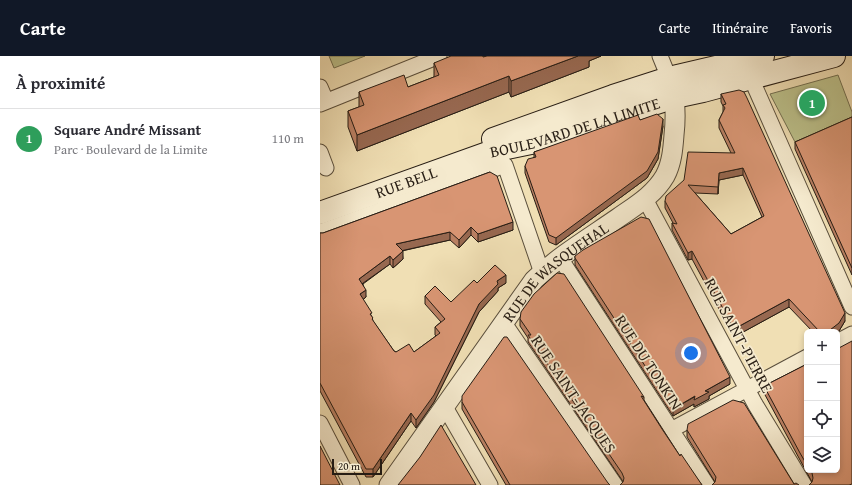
<!DOCTYPE html>
<html lang="fr">
<head>
<meta charset="utf-8">
<style>
  :root { --surface:#fff; --page:#f2f2f3; --text:#2b2b33; --muted:#7c7c81; --line:#e1e1e2; --accent:#111827 }
  body { margin:0; font-family:"Gentium Book Plus",serif; background:var(--page); color:var(--text) }
  .controls { position:absolute; right:12px; bottom:12px; display:grid; overflow:hidden; border-radius:6px; box-shadow:0 2px 6px #0003 }
  .controls button { width:36px; height:36px; display:grid; place-items:center; padding:0; border:0; border-bottom:1px solid var(--line); background:var(--surface); color:var(--text); font:20px sans-serif }
  .scale { position:absolute; left:12px; bottom:10px; width:50px; box-sizing:border-box; padding-left:4px; border:2px solid #271d14; border-top:0; font-size:11px; line-height:14px; white-space:nowrap; color:#271d14; -webkit-text-stroke:3px #f5eace; paint-order:stroke }
  .you { position:absolute; left:371px; top:297px; width:14px; height:14px; margin:-10px; border:3px solid #fff; border-radius:50%; background:#1a73e8; box-shadow:0 0 0 6px #1a73e833 }
  .badge { display:grid; place-items:center; width:26px; height:26px; border-radius:50%; background:var(--accent); color:#fff; font-size:13px; font-weight:700 }
  .pin { position:absolute; translate:-50% -50%; border:2px solid #fff; box-shadow:0 1px 4px #0006 }
  .list { margin:0; padding:0; list-style:none }
  h2 { display:flex; justify-content:space-between; align-items:center; height:52px; margin:0; padding:0 16px; font-size:17px }
  h2 small { font-size:13px; font-weight:400; color:var(--muted) }
  .list li { display:grid; grid-template-columns:26px 1fr auto; gap:12px; align-items:center; box-sizing:border-box; height:60px; padding:0 16px; border-top:1px solid var(--line) }
  .list b { display:block; font-size:15px; white-space:nowrap }
  .list p { margin:0; font-size:13px; white-space:nowrap; color:var(--muted) }
  .list em { font-size:13px; font-style:normal; color:var(--muted) }
  .icon { flex:none; width:22px; height:22px; fill:none; stroke:currentColor; stroke-width:2; stroke-linecap:round; stroke-linejoin:round }
  .map { position:relative; flex:none; width:532px; height:429px; overflow:hidden }
  header { display:flex; align-items:center; gap:24px; box-sizing:border-box; height:56px; padding:0 20px; background:var(--accent); color:#fff }
  header strong { font-size:19px }
  nav { display:flex; gap:22px; margin-inline-start:auto; font-size:14px }
  main { display:flex }
  aside { flex:1; background:var(--surface) }
  .map>svg:first-child { display:block }
</style>
</head>
<body>
<header>
<strong>Carte</strong>
<nav><a>Carte</a><a>Itinéraire</a><a>Favoris</a></nav>
</header>
<main>
<aside>
<h2>À proximité<small></small></h2>
<ul class="list">
<li><span class="badge" style="background:#2e9e5b">1</span><div><b>Square André Missant</b><p>Parc · Boulevard de la Limite</p></div><em>110 m</em></li>
</ul>
</aside>
<div class="map">
<svg width="532" height="429" viewBox="0 0 532 429">
  <rect width="100%" height="100%" fill="#f0dfb4"/>
  <filter id="stains"><feTurbulence type="fractalNoise" baseFrequency=".005" numOctaves="4"/><feColorMatrix values="0 0 0 0 .2 0 0 0 0 .09 0 0 0 0 .02 0 0 0 .5 -.17"/></filter>
  <radialGradient id="worn" r=".72"><stop offset=".6" stop-color="#630" stop-opacity="0"/><stop offset="1" stop-color="#630" stop-opacity=".3"/></radialGradient>
  <path fill="#bcc18b" stroke="#726f50" d="M9 0H45L14 12Z
    M518 19 532 56V64L475 86 450 38Z"/>
  <g fill="none" stroke-linecap="round" stroke-linejoin="round">
    <defs>
      <path id="minor" d="M340 0 349 22
        M431 22 532 251
        M0 31 6 45
        M0 48 119 0
        M0 96 6 112
        M325 143 435 348 484 429
        M0 176 185 109 222 217
        M240 202 387 429
        M184 267 295 429
        M517 286 532 278
        M125 351 170 429
        M0 367 32 429
        M351 374 487 301"/>
      <g id="tertiary">
        <path id="s1" d="M69 429 214 224C239 200 269 182 298 162 315 150 334 139 345 120 352 107 353 92 354 79 356 61 356 45 351 27"/>
      </g>
      <g id="secondary">
        <path d="M173 83 293 40 349 22 443 0"/>
        <path id="s2" d="M0 157 173 95 211 87 355 41 383 35 514 0"/>
      </g>
    </defs>
    <use href="#minor" stroke="#594e3c" stroke-width="17"/>
    <use href="#tertiary" stroke="#594e3c" stroke-width="21"/>
    <use href="#secondary" stroke="#271d14" stroke-width="24"/>
    <use href="#minor" stroke="#f5eace" stroke-width="15"/>
    <use href="#tertiary" stroke="#f5eace" stroke-width="19"/>
    <use href="#secondary" stroke="#f5eace" stroke-width="22"/>
  </g>
  <path fill="#ba8063" stroke="#271d14" fill-rule="evenodd" d="M167 0H281L269 5V11L191 41 189 36 37 95 28 71V55L39 51V36L88 31 114 21V7L163 1Z
    M401 38 525 265 519 275 517 276H493L469 251 414 281 372 203 368 204 352 174V167H353L345 152V145L411 97 399 72V64L403 56V50L401 46ZM423 119 442 161 411 178 375 137 398 138 399 124Z
    M532 61V219L475 93V86Z
    M320 64 343 70 338 103 327 122 236 189 229 186 205 117V110L214 101V96Z
    M170 116 193 174 158 186 151 179 139 192 130 184 82 195 83 203 73 212 70 208 43 228 46 241 43 244 52 261 53 265 74 295 76 296H94L116 280 115 279V271L121 266 105 248V240L131 246 157 227H186L178 232V235L159 256 114 346 96 372 91 365 53 421H46L0 335V177H3Z
    M255 200 410 328 389 340V343L374 351V348L353 360 255 209Z
    M200 263 324 341V344L360 400 382 429 303 426 302 424 208 286V282L200 270Z
    M487 308V414H517L492 426 480 404 444 337V330Z
    M142 346 288 427 290 429H186L142 353Z
    M367 374 474 428 395 426 367 381Z"/>
  <path fill="#976850" stroke="#271d14" d="M258 0H281L269 5V11L191 41V25Z
    M189 20V36L37 95V79Z
    M343 63V70L338 103 327 122 236 189V182Z
    M423 112V119L399 124 398 138V131L399 117Z
    M193 166V174L158 186V178Z
    M151 171V179L139 192V184Z
    M130 176V184L76 196V188Z
    M83 195V203L73 212V204Z
    M372 195V203L368 204V197Z
    M70 200V208L39 230V223Z
    M186 219V227L178 232V235L159 256 114 346 96 372V364L159 248 177 225Z
    M46 234V241L40 246V238Z
    M469 243V251L414 281V273Z
    M525 257V265L519 275 517 276H509L510 274Z
    M410 321V328L389 340V343L374 351V348L353 360V353Z
    M91 357V365L53 421V413Z"/>
  <path fill="#d89573" stroke="#271d14" fill-rule="evenodd" d="M131 0H163V1L167 0H258L191 25 189 20 37 79 28 55 44 49 39 36 84 19 88 31 119 19 114 7Z
    M419 34 424 36 427 42 525 257 519 267 510 274 509 276H500L469 243 414 273 372 195 368 197 352 167 357 168 345 145 346 140 364 124 368 96 415 97 399 64 405 52 403 49 406 48 401 38ZM423 112 444 160 411 178 368 129 398 131 399 117Z
    M337 58 343 63 338 96 327 115 236 182 229 179 205 110 208 103 216 101 214 96 318 59 320 64Z
    M532 61V212L475 86Z
    M170 116 177 120 193 166 158 178 151 171 139 184 130 176 76 188 83 195 73 204 70 200 39 223 46 234 40 238 52 257 50 258 53 262 52 263 74 295 76 296 89 288 94 296 120 277 115 271 125 263 105 240 115 230 131 246 154 224 157 227 175 209 186 219 177 225 178 228 159 248 114 339 96 364 91 357 53 413H46L0 327V177H3Z
    M321 161 329 163 410 321 385 335 389 336 374 344 375 340 353 353 255 202V200L263 194Z
    M237 217 244 218 324 341 321 340 342 373 360 400 361 398 382 429H300L303 426 304 422 302 417 208 279H211L200 263 201 256 214 238Z
    M184 281H187L288 427 290 429H190L142 346V340Z
    M532 285V428L529 429H489L492 426 493 422 492 417 490 414H517V293Z
    M487 308V409L480 397 444 330Z
    M413 344 424 347 474 428 476 427 479 429H392L395 426 396 421 367 374 368 368Z
    M121 369 156 429H78L100 401Z
    M0 390 20 429H0Z"/>
  <g text-anchor="middle" stroke-width="3.5" stroke-linejoin="round" paint-order="stroke">
    <g font-size="16" fill="#271d14" stroke="#f5eace">
      <text dy="6" stroke="none"><textPath href="#s2" startOffset="269">BOULEVARD DE LA LIMITE</textPath></text>
      <text transform="translate(86 126) rotate(-20)" y="6">RUE BELL</text>
      <text dy="6" stroke="none"><textPath href="#s1" startOffset="272">RUE DE WASQUEHAL</textPath></text>
      <text transform="translate(419 279) rotate(62)" y="6">RUE SAINT-PIERRE</text>
      <text transform="translate(329 306) rotate(57)" y="6">RUE DU TONKIN</text>
      <text transform="translate(254 338) rotate(56)" y="6">RUE SAINT-JACQUES</text>
    </g>
  </g>
  <rect width="100%" height="100%" filter="url(#stains)"/>
  <rect width="100%" height="100%" fill="url(#worn)"/>
</svg>
<div class="controls">
<button>+</button>
<button>−</button>
<button><svg class="icon" aria-label="locate" viewBox="0 0 24 24"><circle cx="12" cy="12" r="6"/><path d="M12 2v4M12 18v4M2 12h4M18 12h4"/></svg></button>
<button><svg class="icon" aria-label="layers" viewBox="0 0 24 24"><path d="M12 4l9 5-9 5-9-5zM3 14l9 5 9-5"/></svg></button>
</div>
<div class="scale">20 m</div>
<div class="you"></div>
<div class="pin badge" style="left:492px;top:47px;background:#2e9e5b">1</div>
</div>
</main>
</body>
</html>
